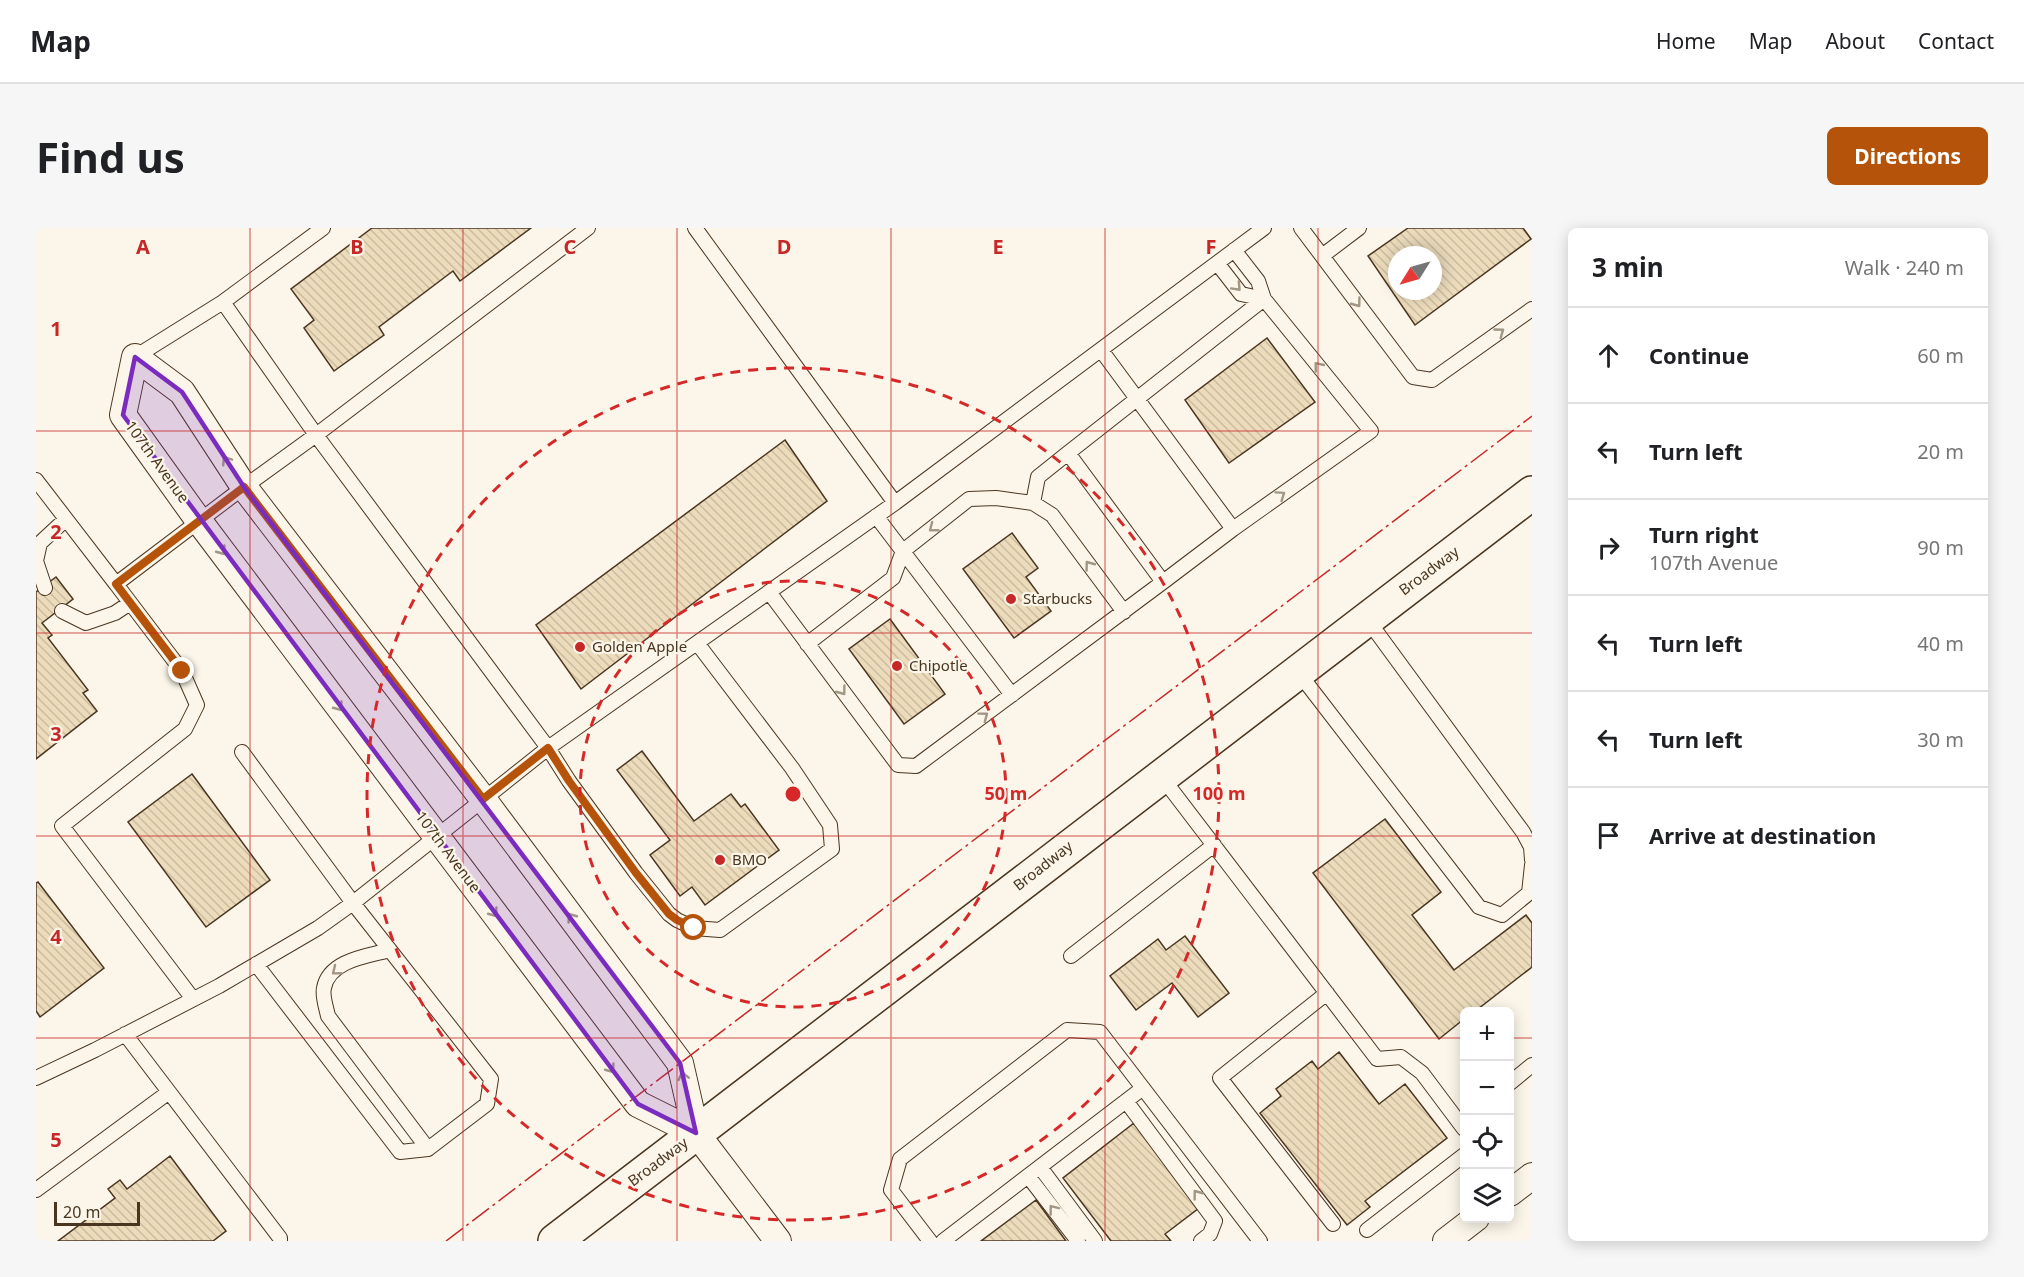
<!DOCTYPE html>
<html lang="en">
<head>
<meta charset="utf-8">
<style>
  :root { --surface:#fff; --page:#f6f6f6; --text:#202124; --muted:#757577; --line:#e0e0e0; --accent:#b45309 }
  body { margin:0; font-family:"Noto Sans",sans-serif; background:var(--page); color:var(--text) }
  .controls { position:absolute; right:18px; bottom:18px; display:grid; overflow:hidden; border-radius:9px; box-shadow:0 3px 15px #0003 }
  .controls button { width:54px; height:54px; display:grid; place-items:center; padding:0; border:0; border-bottom:2px solid var(--line); background:var(--surface); color:var(--text); font:30px sans-serif }
  .compass { position:absolute; left:1352px; top:18px; width:54px; height:54px; border-radius:50%; background:var(--surface); box-shadow:0 3px 15px #0003; rotate:233deg }
  .scale { position:absolute; left:18px; bottom:15px; width:86px; box-sizing:border-box; padding-left:6px; border:3px solid #4a3520; border-top:0; font-size:16px; line-height:21px; white-space:nowrap; color:#4a3520; -webkit-text-stroke:4px #fbf6e9; paint-order:stroke }
  .stop { position:absolute; width:18px; height:18px; margin:-14px; border:4px solid #b45309; border-radius:50%; background:#fff }
  .stop.end { background:#b45309; border-color:#fff; box-shadow:0 2px 6px #0008 }
  .list { margin:0; padding:0; list-style:none }
  h2 { display:flex; justify-content:space-between; align-items:center; height:78px; margin:0; padding:0 24px; font-size:26px }
  h2 small { font-size:20px; font-weight:400; color:var(--muted) }
  .list li { display:grid; grid-template-columns:39px 1fr auto; gap:18px; align-items:center; box-sizing:border-box; height:96px; padding:0 24px; border-top:2px solid var(--line) }
  .list b { display:block; font-size:22px; white-space:nowrap }
  .list p { margin:0; font-size:20px; white-space:nowrap; color:var(--muted) }
  .list em { font-size:20px; font-style:normal; color:var(--muted) }
  .icon { flex:none; width:33px; height:33px; fill:none; stroke:currentColor; stroke-width:2; stroke-linecap:round; stroke-linejoin:round }
  .map { position:relative; flex:none; width:1496px; height:1013px; overflow:hidden; border-radius:9px }
  header { display:flex; align-items:center; gap:36px; box-sizing:border-box; height:84px; padding:0 30px; background:var(--surface); border-bottom:2px solid var(--line) }
  header strong { font-size:28px }
  nav { display:flex; gap:33px; margin-inline-start:auto; font-size:21px }
  .intro { display:flex; align-items:center; justify-content:space-between; box-sizing:border-box; height:144px; padding:0 36px }
  h1 { margin:0; font-size:42px }
  .button { padding:15px 27px; border-radius:9px; background:var(--accent); color:#fff; font-size:21px; font-weight:700 }
  main { display:flex; gap:36px; padding:0 36px }
  aside { flex:1; background:var(--surface); border-radius:9px; box-shadow:0 3px 15px #0003 }
  .map>svg:first-child { display:block }
</style>
</head>
<body>
<header>
<strong>Map</strong>
<nav><a>Home</a><a>Map</a><a>About</a><a>Contact</a></nav>
</header>
<div class="intro"><h1>Find us</h1><a class="button">Directions</a></div>
<main>
<div class="map">
<svg width="1496" height="1013" viewBox="0 0 1496 1013">
  <defs>
    <pattern id="building-back-hatch" width="6" height="6" patternUnits="userSpaceOnUse" patternTransform="scale(1.5)"><rect width="6" height="6" fill="#ecdcbc"/><path d="M-1 5l2 2M0 0l6 6M5-1l2 2" fill="none" stroke="#ccbda1"/></pattern>
  </defs>
  <rect width="100%" height="100%" fill="#fbf6e9"/>
  <path fill="url(#building-back-hatch)" stroke="#4a3520" stroke-width="1.5" fill-rule="evenodd" d="M336 0H495L424 53 417 43 343 99 348 107 298 143 268 100 278 92 255 61Z
    M1372 0H1487L1495 11 1379 97 1332 28ZM1361 27H1397V63H1361Z
    M1231 110 1279 174 1193 235 1149 172Z
    M749 212 791 273 545 461 500 397Z
    M976 305 1002 340 990 349 1015 383 978 410 927 341Z
    M20 349 37 371 6 395 16 407 12 410 52 462 47 465 61 483 0 531V364Z
    M854 391 909 466 868 496 813 421Z
    M606 523 658 593 695 566 705 579 709 576 743 622 669 677 656 659 644 668 614 627 634 612 581 542Z
    M156 546 234 652 170 699 92 594Z
    M1349 591 1405 664 1376 687 1418 742 1490 687 1496 695V739L1438 784H1428V791L1403 811 1277 645Z
    M2 654 68 740 4 789 0 783V655Z
    M1149 708 1193 765 1162 789 1136 755 1100 782 1074 748 1122 711 1130 722Z
    M1303 824 1343 876 1369 856 1411 910 1329 973 1334 979 1311 997 1224 885 1245 868 1240 861 1276 833 1282 841Z
    M1098 895 1163 980 1129 1006 1135 1013H1075L1027 950Z
    M134 928 190 1003 177 1013H22L79 970 72 961 84 952 91 961Z
    M1000 972 1030 1013H945Z"/>
  <g fill="none" stroke-linecap="round" stroke-linejoin="round">
    <defs>
      <path id="service" d="M659 0 859 275
        M1265 0 1377 149 1396 152 1496 81
        M1286 28 1323 0
        M1181 35 1205 66 1228 71
        M187 74 280 207 512 520 533 553 600 645 633 686 641 692 658 700 684 702 796 621 794 597 756 540 661 415
        M1065 122 1197 301 1127 354 1032 225 1228 71
        M99 129 187 74 287 0
        M0 252 80 356
        M997 275 1002 249 1032 225
        M840 288 976 467
        M1197 301 1335 203 1228 71 1222 53 1198 22
        M0 333 4 315 30 291
        M0 333 9 360
        M733 364 862 537 880 538 1127 354
        M26 383 50 395 79 385 94 375
        M1331 391 1487 604 1495 619 1496 632
        M771 416 857 350 867 323 933 271 960 270 997 275 1016 287 1088 384
        M1262 444 1443 679 1466 687 1493 665 1496 637
        M206 524 317 675 455 851 451 876 392 921 364 924 220 736
        M1125 548 1341 831 1365 829 1386 845 1428 901
        M354 722C332 728 293 732 288 760 286 767 290 779 292 788L392 921
        M1035 728 1178 617
        M1291 765 1184 850 1297 996
        M157 771 26 598 149 501 161 477 146 443 80 356 208 259 280 207 552 0
        M89 806 244 1010V1013
        M0 850 59 822 183 758 282 700 317 675 512 520 859 275 1228 0
        M1474 855 1496 837
        M1090 873 1179 993 1174 1006 1165 1013
        M1004 939 1059 1013
        M992 948 1042 1013
        M0 962 133 864
        M1331 1002 1428 927
        M894 1013 855 962 864 931 1031 802 1064 804 1224 1013
        M907 1013 1107 860"/>
      <path id="minor" d="M660 905 602 876 163 293 87 187 99 129 146 164 208 259 447 571 644 835 660 905 742 1013
        M1474 965 1496 948
        M1410 1013 1440 990"/>
      <path id="primary" d="M519 1013 1496 265"/>
    </defs>
    <use href="#service" stroke="#4a3520" stroke-width="16"/>
    <use href="#minor" stroke="#4a3520" stroke-width="28"/>
    <use href="#primary" stroke="#4a3520" stroke-width="36"/>
    <use href="#service" stroke="#fbf6e9" stroke-width="14"/>
    <use href="#minor" stroke="#fbf6e9" stroke-width="26"/>
    <use href="#primary" stroke="#fbf6e9" stroke-width="33"/>
    <path stroke="#c62828" stroke-width="1.5" stroke-dasharray="21 4.5 3 4.5" stroke-linecap="butt" d="M410 1013 1496 188"/>
  </g>
  <defs><path id="oneway-chevron" d="M-2-3.5L2.5 0L-2 3.5" fill="none" stroke-width="1.6" stroke-linecap="round" stroke-linejoin="round" transform="scale(1.5)"/></defs>
  <g stroke="#a29684">
    <use href="#oneway-chevron" transform="translate(1201 59) rotate(47)"/>
    <use href="#oneway-chevron" transform="translate(1321 75) rotate(53)"/>
    <use href="#oneway-chevron" transform="translate(1464 104) rotate(-36)"/>
    <use href="#oneway-chevron" transform="translate(1282 138) rotate(-129)"/>
    <use href="#oneway-chevron" transform="translate(190 232) rotate(-123)"/>
    <use href="#oneway-chevron" transform="translate(1245 267) rotate(-35)"/>
    <use href="#oneway-chevron" transform="translate(897 300) rotate(142)"/>
    <use href="#oneway-chevron" transform="translate(186 323) rotate(53)"/>
    <use href="#oneway-chevron" transform="translate(1053 337) rotate(-127)"/>
    <use href="#oneway-chevron" transform="translate(806 463) rotate(53)"/>
    <use href="#oneway-chevron" transform="translate(303 479) rotate(53)"/>
    <use href="#oneway-chevron" transform="translate(948 488) rotate(-37)"/>
    <use href="#oneway-chevron" transform="translate(458 685) rotate(53)"/>
    <use href="#oneway-chevron" transform="translate(535 689) rotate(-127)"/>
    <use href="#oneway-chevron" transform="translate(300 743) rotate(141)"/>
    <use href="#oneway-chevron" transform="translate(575 841) rotate(53)"/>
    <use href="#oneway-chevron" transform="translate(647 848) rotate(-103)"/>
    <use href="#oneway-chevron" transform="translate(1161 966) rotate(-127)"/>
    <use href="#oneway-chevron" transform="translate(1017 981) rotate(-128)"/>
  </g>
  <g fill="none" stroke-linecap="round" stroke-linejoin="round">
    <path stroke="#b45309" stroke-width="8" d="M146 443 80 356 208 259 447 571 512 520 533 553 600 645 633 686 641 692 658 700"/>
  </g>
  <path fill="#7b2cbf" fill-opacity="0.2" stroke="#7b2cbf" stroke-width="4.5" stroke-linejoin="round" d="M99 129 146 164 208 259 644 835 660 905 602 876 87 187Z"/>
  <path fill="none" stroke="#c62828" stroke-width="1.5" stroke-opacity="0.55" d="M214 0V1013M427 0V1013M641 0V1013M855 0V1013M1069 0V1013M1282 0V1013M0 203H1496M0 405H1496M0 608H1496M0 810H1428M1474 810H1496"/>
  <g fill="none" stroke="#d62828" stroke-width="3" stroke-dasharray="10 8">
    <circle cx="757" cy="566" r="213"/>
    <circle cx="757" cy="566" r="426"/>
  </g>
  <g fill="#c62828" stroke="#fbf6e9" stroke-width="2">
    <circle cx="975" cy="371" r="6"/>
    <circle cx="544" cy="419" r="6"/>
    <circle cx="861" cy="438" r="6"/>
    <circle cx="684" cy="632" r="6"/>
  </g>
  <g text-anchor="middle" stroke-width="4.5" stroke-linejoin="round" paint-order="stroke">
    <g font-size="15" fill="#4a3520" stroke="#fbf6e9">
      <text transform="translate(121 234) rotate(54)" y="5">107th Avenue</text>
      <text transform="translate(1393 343) rotate(-37)" y="5">Broadway</text>
      <text transform="translate(412 624) rotate(53)" y="5">107th Avenue</text>
      <text transform="translate(1007 638) rotate(-38)" y="5">Broadway</text>
      <text transform="translate(622 934) rotate(-37)" y="5">Broadway</text>
    </g>
    <g font-size="15" fill="#4a3520" stroke="#fbf6e9" text-anchor="start">
      <text x="987" y="376">Starbucks</text>
      <text x="556" y="424">Golden Apple</text>
      <text x="873" y="443">Chipotle</text>
      <text x="696" y="637">BMO</text>
    </g>
  </g>
  <g font-size="20" text-anchor="middle" font-weight="bold" fill="#c62828" stroke="#fbf6e9" stroke-width="4.5" stroke-linejoin="round" paint-order="stroke">
    <text x="107" y="26">A</text>
    <text x="321" y="26">B</text>
    <text x="534" y="26">C</text>
    <text x="748" y="26">D</text>
    <text x="962" y="26">E</text>
    <text x="1175" y="26">F</text>
    <text x="20" y="108">1</text>
    <text x="20" y="311">2</text>
    <text x="20" y="513">3</text>
    <text x="20" y="716">4</text>
    <text x="20" y="919">5</text>
  </g>
  <circle cx="757" cy="566" r="9" fill="#d62828" stroke="#fbf6e9" stroke-width="3"/>
  <g font-size="18" text-anchor="middle" font-weight="bold" fill="#d62828" stroke="#fbf6e9" stroke-width="4.5" stroke-linejoin="round" paint-order="stroke">
    <text x="970" y="572">50 m</text>
    <text x="1183" y="572">100 m</text>
  </g>
</svg>
<div class="controls">
<button>+</button>
<button>−</button>
<button><svg class="icon" aria-label="locate" viewBox="0 0 24 24"><circle cx="12" cy="12" r="6"/><path d="M12 2v4M12 18v4M2 12h4M18 12h4"/></svg></button>
<button><svg class="icon" aria-label="layers" viewBox="0 0 24 24"><path d="M12 4l9 5-9 5-9-5zM3 14l9 5 9-5"/></svg></button>
</div>
<svg class="compass" viewBox="-18 -18 36 36"><path d="M0-13l5 13h-10z" fill="#e53935"/><path d="M0 13l5-13h-10z" fill="#757577"/></svg>
<div class="scale">20 m</div>
<div class="stop" style="left:658px;top:700px"></div>
<div class="stop end" style="left:146px;top:443px"></div>
</div>
<aside>
<h2>3 min<small>Walk · 240 m</small></h2>
<ul class="list">
<li><svg class="icon" aria-label="ahead" viewBox="0 0 24 24"><path d="M12 20V5M6 11l6-6 6 6"/></svg><div><b>Continue</b></div><em>60 m</em></li>
<li><svg class="icon" aria-label="left" viewBox="0 0 24 24"><path d="M17 20v-9H6M10 6l-5 5 5 5"/></svg><div><b>Turn left</b></div><em>20 m</em></li>
<li><svg class="icon" aria-label="right" viewBox="0 0 24 24"><path d="M7 20v-9h11M14 6l5 5-5 5"/></svg><div><b>Turn right</b><p>107th Avenue</p></div><em>90 m</em></li>
<li><svg class="icon" aria-label="left" viewBox="0 0 24 24"><path d="M17 20v-9H6M10 6l-5 5 5 5"/></svg><div><b>Turn left</b></div><em>40 m</em></li>
<li><svg class="icon" aria-label="left" viewBox="0 0 24 24"><path d="M17 20v-9H6M10 6l-5 5 5 5"/></svg><div><b>Turn left</b></div><em>30 m</em></li>
<li><svg class="icon" aria-label="arrive" viewBox="0 0 24 24"><path d="M6 21V4h12l-3 4 3 4H6"/></svg><div><b>Arrive at destination</b></div></li>
</ul>
</aside>
</main>
</body>
</html>
